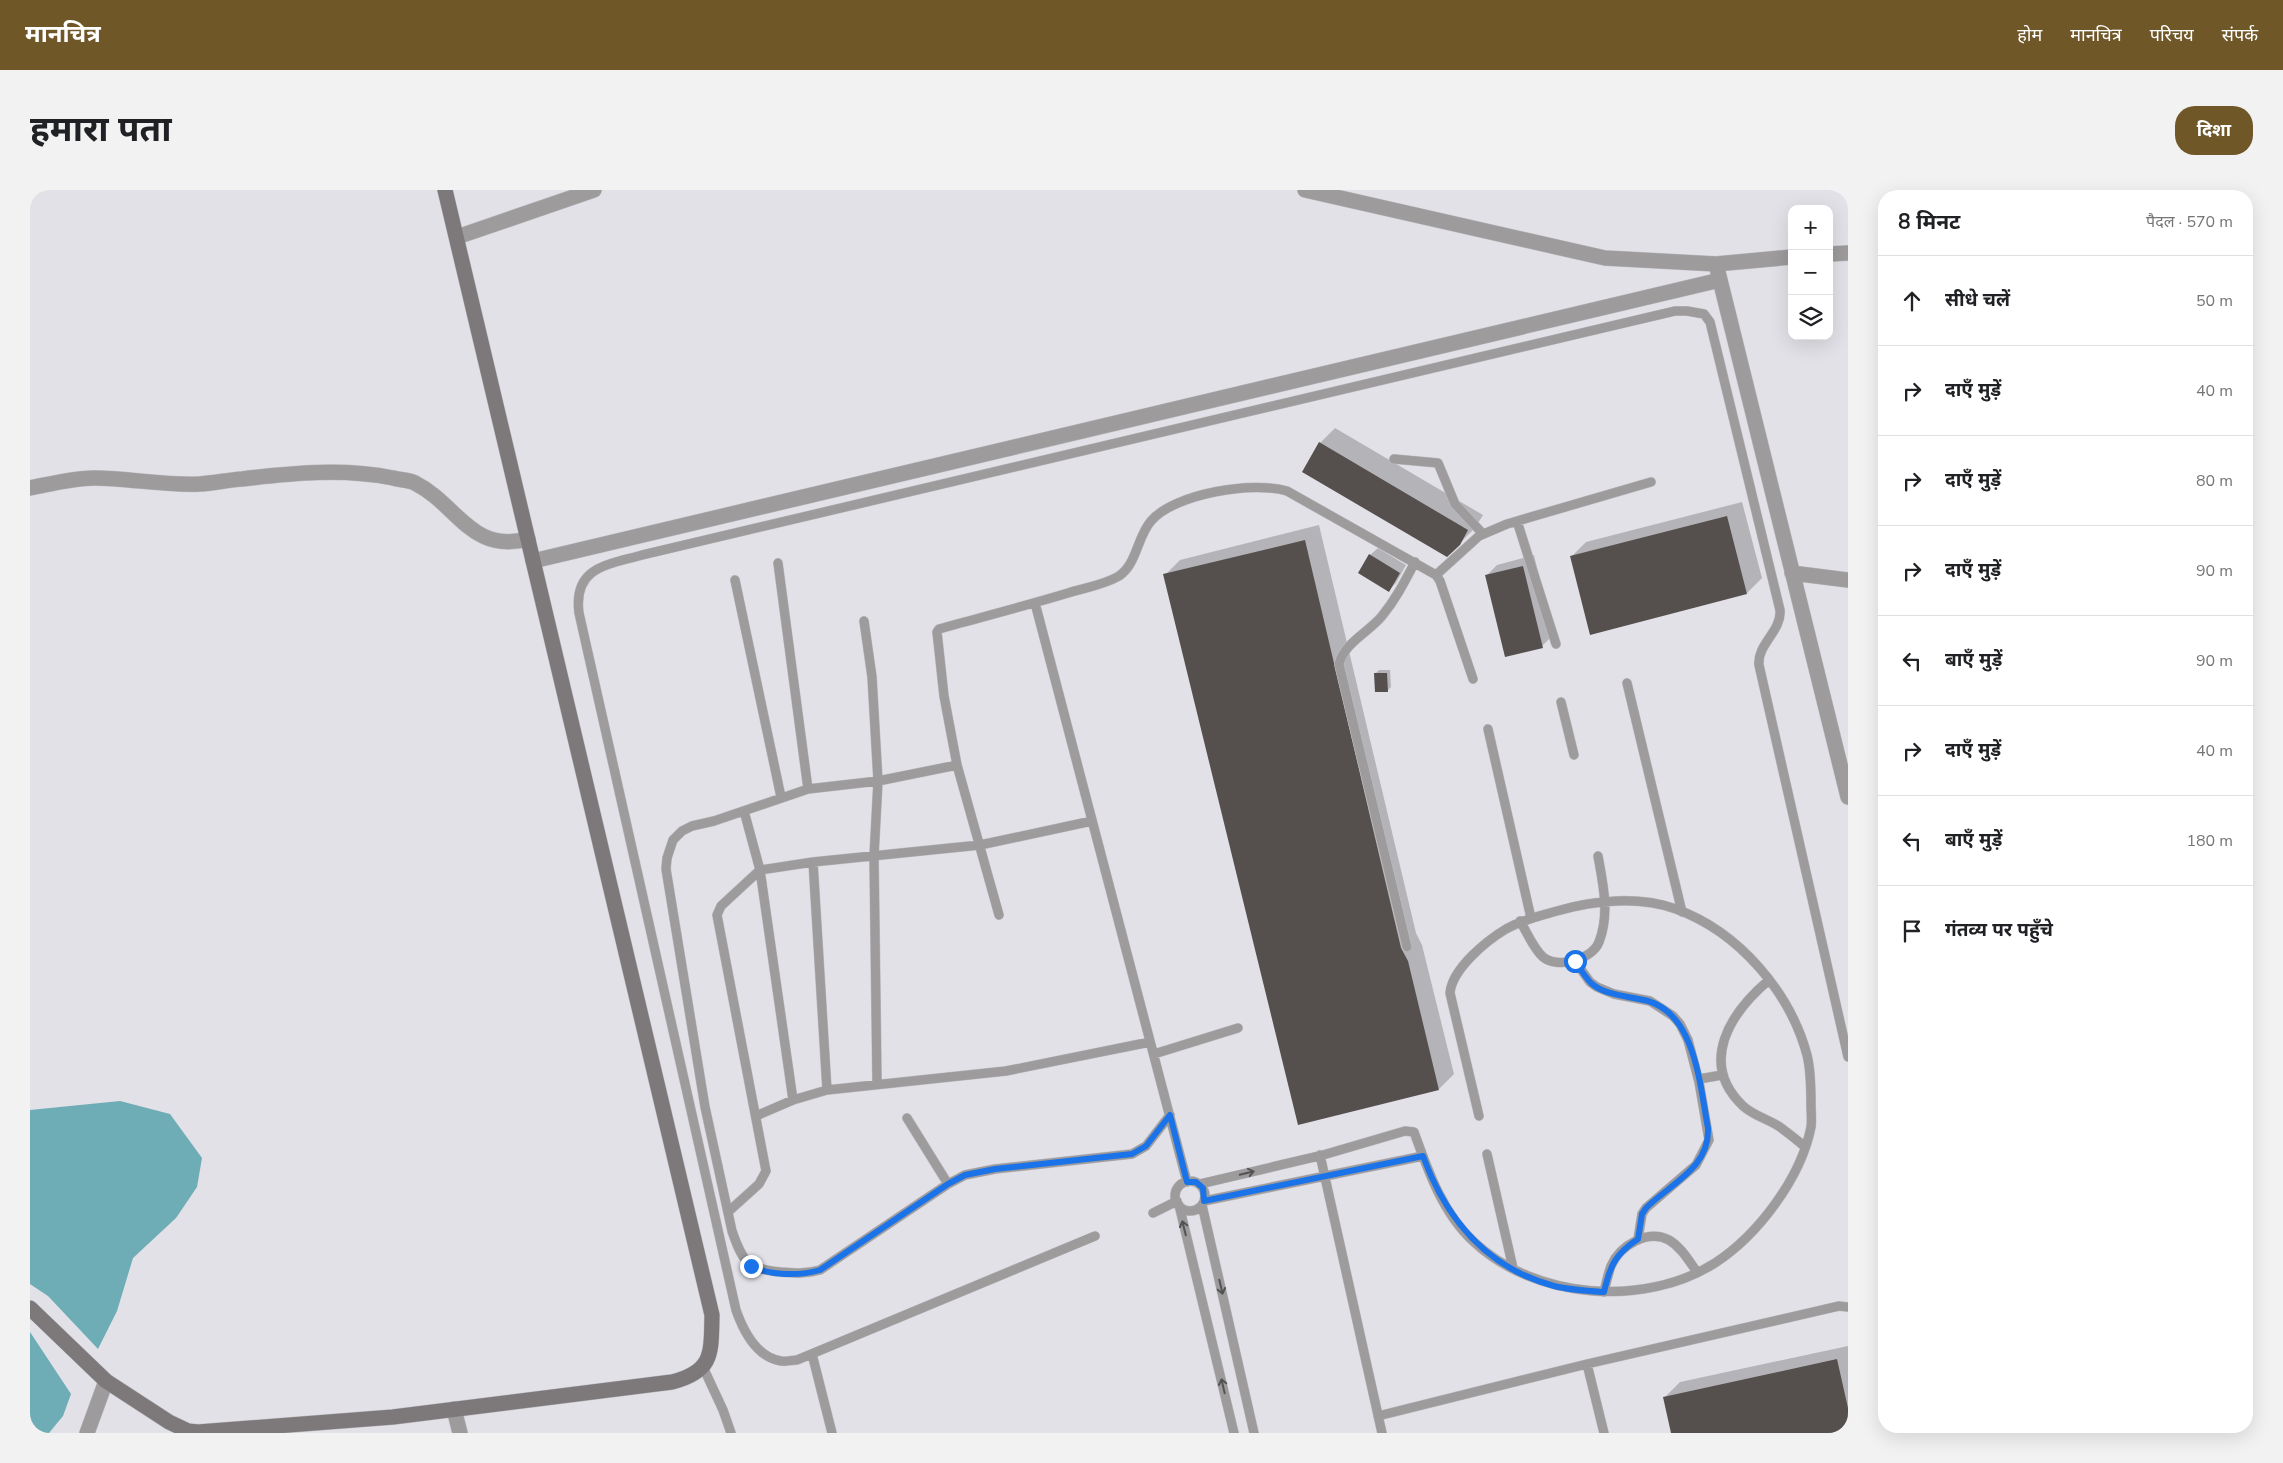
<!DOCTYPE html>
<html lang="hi">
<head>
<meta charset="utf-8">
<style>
  :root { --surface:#fff; --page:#f2f2f2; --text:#202124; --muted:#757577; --line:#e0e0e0; --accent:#6f5728 }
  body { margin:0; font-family:"Nunito Sans","Noto Sans Devanagari",sans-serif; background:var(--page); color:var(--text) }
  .controls { position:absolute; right:15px; top:15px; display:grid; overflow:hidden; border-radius:10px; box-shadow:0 5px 20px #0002 }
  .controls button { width:45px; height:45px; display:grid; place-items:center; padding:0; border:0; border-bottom:1px solid var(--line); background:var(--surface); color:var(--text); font:25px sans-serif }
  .stop { position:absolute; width:15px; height:15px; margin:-11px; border:4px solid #1a73e8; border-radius:50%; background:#fff }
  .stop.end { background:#1a73e8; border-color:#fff; box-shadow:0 1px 5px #0008 }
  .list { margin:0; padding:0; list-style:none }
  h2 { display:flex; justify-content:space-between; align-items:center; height:65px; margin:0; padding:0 20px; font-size:21px }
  h2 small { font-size:16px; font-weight:400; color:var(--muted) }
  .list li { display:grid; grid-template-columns:32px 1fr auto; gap:15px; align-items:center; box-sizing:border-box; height:90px; padding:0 20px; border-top:1px solid var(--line) }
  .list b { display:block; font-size:19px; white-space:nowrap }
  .list em { font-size:16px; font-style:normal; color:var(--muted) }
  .icon { flex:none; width:28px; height:28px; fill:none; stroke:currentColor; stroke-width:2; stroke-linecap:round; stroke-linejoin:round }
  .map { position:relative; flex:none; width:1818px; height:1243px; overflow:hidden; border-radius:20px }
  header { display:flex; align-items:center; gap:30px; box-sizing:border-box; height:70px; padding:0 25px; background:var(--accent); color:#fff }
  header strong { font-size:24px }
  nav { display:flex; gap:28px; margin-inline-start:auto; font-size:18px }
  .intro { display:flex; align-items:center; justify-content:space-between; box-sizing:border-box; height:120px; padding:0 30px }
  h1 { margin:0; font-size:35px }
  .button { padding:12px 22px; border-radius:20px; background:var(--accent); color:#fff; font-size:18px; font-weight:700 }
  main { display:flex; gap:30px; padding:0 30px }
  aside { flex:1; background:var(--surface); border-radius:20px; box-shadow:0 5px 20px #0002 }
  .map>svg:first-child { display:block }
</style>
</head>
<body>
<header>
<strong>मानचित्र</strong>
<nav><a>होम</a><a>मानचित्र</a><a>परिचय</a><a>संपर्क</a></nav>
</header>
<div class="intro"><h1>हमारा पता</h1><a class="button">दिशा</a></div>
<main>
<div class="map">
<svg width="1818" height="1243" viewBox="0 0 1818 1243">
  <rect width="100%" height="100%" fill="#e1e1e7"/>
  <path fill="#6eacb6" d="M90 911 140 924 172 968 167 997 146 1028 103 1068 87 1121 68 1159 18 1106 0 1094V920Z
    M0 1142 41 1204 33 1226 19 1243H0Z"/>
  <path fill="#0003" d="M1305 238 1453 325 1445 338 1429 354 1290 253Z
    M1712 312 1732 388 1717 403 1561 443 1541 367 1556 352Z
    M1289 335 1386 743 1392 755 1424 884 1409 899 1135 385 1150 370Z
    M1348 358 1376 375 1366 393 1359 400 1340 365Z
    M1504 365 1523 445 1512 456 1456 386 1467 375Z
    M1349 480H1360L1361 497 1357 501 1345 484Z
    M1818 1156V1243H1643L1635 1207 1650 1192Z"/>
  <path fill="#554f4e" d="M1289 252 1438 340 1430 355 1417 367 1272 282Z
    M1697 326 1717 404 1560 445 1540 366Z
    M1275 350 1371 758 1378 771 1409 900 1268 935 1133 384Z
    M1339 364 1370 383 1359 402 1328 383Z
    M1493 376 1513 458 1475 467 1455 385Z
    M1344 483H1357L1358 502H1345Z
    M1807 1169 1818 1218V1243H1641L1633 1207Z"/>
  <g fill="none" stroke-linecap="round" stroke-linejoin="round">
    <defs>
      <path id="lane" d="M1364 269 1408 273 1425 314 1453 344
        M1487 331 1526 454
        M748 373 778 599
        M1406 385 1449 346 1477 334 1621 292
        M705 390 751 607
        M1005 413 1157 992
        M834 431 842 487 848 591 844 666 847 893
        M1597 493 1652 722
        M1531 512 1544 565
        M1458 539 1501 728
        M927 575 848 591 778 599 684 631 662 636 652 641 643 650 637 668 636 679 675 917 702 1041C713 1073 718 1079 751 1082 766 1083 776 1084 790 1080L918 994 935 985 965 979 1102 964 1116 956 1140 925
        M714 621 730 680 763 910
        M783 672 797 900
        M969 725 927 575 914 506 907 442 909 439C952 427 995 416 1038 403 1054 398 1074 395 1089 386 1107 374 1107 347 1121 331 1145 303 1224 291 1257 301L1406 385 1410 391 1443 489
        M1490 731C1497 742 1503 758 1513 767 1527 779 1562 770 1569 752 1580 724 1573 694 1568 666
        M1377 757 1309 474C1314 453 1339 442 1352 426 1366 409 1375 391 1385 372
        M1545 771 1560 792 1567 797 1584 804 1620 811 1643 826 1650 834 1658 850 1669 892 1679 950 1666 975 1616 1018 1612 1024 1608 1049
        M1739 790C1700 823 1668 873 1713 916 1724 926 1738 929 1750 937 1758 943 1766 949 1774 956
        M1124 864 1208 838
        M1669 889 1692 885
        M726 926 763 910 797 900 976 881 1120 852
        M877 928 918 994
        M1457 964 1483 1078
        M1290 965 1352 1243
        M1145 1006a15 15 0 1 1 30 0a15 15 0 1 1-30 0Z
        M1170 994 1293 965 1375 941 1384 942C1398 981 1413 1024 1444 1052 1505 1109 1614 1118 1685 1073 1728 1045 1771 988 1781 937 1782 930 1781 922 1781 915 1781 899 1781 881 1777 865 1760 802 1709 742 1646 719 1609 706 1565 710 1527 721 1509 726 1492 730 1476 739 1456 751 1422 779 1420 803L1449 926
        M1174 1011 1393 966
        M1149 1015 1204 1243
        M1172 1015 1224 1243
        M698 1022 729 994 736 981 687 725 691 716 730 680 783 672 950 655 1062 631
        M1123 1023 1147 1011
        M1065 1046 767 1170C762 1170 755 1172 751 1171 726 1167 713 1140 706 1120L549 423C543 377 577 375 612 365L1645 121H1657L1674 124 1680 132 1750 420C1752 441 1727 454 1729 475L1818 867
        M1574 1102C1576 1093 1578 1084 1581 1076 1590 1055 1618 1039 1639 1050 1651 1057 1659 1071 1667 1082
        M782 1164 802 1243
        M1557 1174 1574 1243
        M673 1177 693 1220 701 1243
        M1348 1226 1557 1174 1809 1116 1818 1117"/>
      <path id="street" d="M1275 0 1575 68 1686 74 1690 90
        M427 47 564 0
        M1799 64 1818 63
        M1686 74 1762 67
        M0 298C21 294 43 288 64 288 99 288 135 296 170 294 184 293 198 290 212 289 262 283 313 278 363 288 370 290 379 290 385 293 428 315 441 364 498 349
        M503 371 1690 90 1818 607
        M1762 383 1818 390
        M424 1219 430 1243
        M57 1243 76 1191"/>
      <path id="secondary" d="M0 1118 76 1191 139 1232 158 1241 168 1242 363 1227 642 1192C684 1181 681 1163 682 1125L415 0"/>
    </defs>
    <use href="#lane" stroke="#bdbdc2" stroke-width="10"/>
    <use href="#street" stroke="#bdbdc2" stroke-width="16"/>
    <use href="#secondary" stroke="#bdbdc2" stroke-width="16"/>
    <use href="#lane" stroke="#9e9b9c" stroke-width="9"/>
    <use href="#street" stroke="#9e9b9c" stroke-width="15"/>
    <use href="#secondary" stroke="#7d797a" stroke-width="15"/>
  </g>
  <defs><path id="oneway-shaft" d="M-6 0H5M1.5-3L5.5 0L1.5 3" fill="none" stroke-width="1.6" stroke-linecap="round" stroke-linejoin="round" transform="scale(1.25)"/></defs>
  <g stroke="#545354">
    <use href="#oneway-shaft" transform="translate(1217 983) rotate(-14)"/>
    <use href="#oneway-shaft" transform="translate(1154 1038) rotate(-104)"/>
    <use href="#oneway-shaft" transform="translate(1191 1097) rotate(77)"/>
    <use href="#oneway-shaft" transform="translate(1193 1196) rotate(-103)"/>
  </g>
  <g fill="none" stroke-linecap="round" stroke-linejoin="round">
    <path stroke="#1a73e8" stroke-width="6" d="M721 1076C740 1086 770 1086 790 1080L918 994 935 985 965 979 1102 964 1116 956 1140 925 1157 992H1166L1173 998 1174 1011 1393 966C1416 1029 1457 1078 1524 1096 1540 1100 1558 1101 1574 1102 1580 1076 1585 1064 1608 1049L1612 1024 1616 1018C1640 994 1680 978 1678 938 1670 897 1666 825 1618 811 1600 806 1575 806 1561 793 1555 787 1550 778 1545 771"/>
  </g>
</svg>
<div class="controls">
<button>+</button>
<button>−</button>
<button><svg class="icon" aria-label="layers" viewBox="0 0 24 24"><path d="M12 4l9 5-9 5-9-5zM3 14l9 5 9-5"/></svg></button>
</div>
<div class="stop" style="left:1545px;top:771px"></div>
<div class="stop end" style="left:721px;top:1076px"></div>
</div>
<aside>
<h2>8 मिनट<small>पैदल · 570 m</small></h2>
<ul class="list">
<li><svg class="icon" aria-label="ahead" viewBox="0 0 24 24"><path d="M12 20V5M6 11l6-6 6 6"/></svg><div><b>सीधे चलें</b></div><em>50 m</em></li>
<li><svg class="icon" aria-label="right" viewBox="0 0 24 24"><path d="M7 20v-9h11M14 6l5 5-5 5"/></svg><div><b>दाएँ मुड़ें</b></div><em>40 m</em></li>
<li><svg class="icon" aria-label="right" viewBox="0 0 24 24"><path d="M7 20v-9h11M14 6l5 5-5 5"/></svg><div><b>दाएँ मुड़ें</b></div><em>80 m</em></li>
<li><svg class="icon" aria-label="right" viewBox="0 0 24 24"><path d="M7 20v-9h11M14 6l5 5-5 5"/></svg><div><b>दाएँ मुड़ें</b></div><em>90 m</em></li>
<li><svg class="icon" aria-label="left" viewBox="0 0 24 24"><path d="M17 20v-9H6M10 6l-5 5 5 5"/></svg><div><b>बाएँ मुड़ें</b></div><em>90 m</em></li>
<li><svg class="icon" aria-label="right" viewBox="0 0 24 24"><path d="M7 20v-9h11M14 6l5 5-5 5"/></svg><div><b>दाएँ मुड़ें</b></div><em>40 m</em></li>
<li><svg class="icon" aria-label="left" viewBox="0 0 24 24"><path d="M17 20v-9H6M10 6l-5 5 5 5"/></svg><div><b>बाएँ मुड़ें</b></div><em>180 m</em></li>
<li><svg class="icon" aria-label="arrive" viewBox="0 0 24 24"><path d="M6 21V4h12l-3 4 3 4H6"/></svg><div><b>गंतव्य पर पहुँचे</b></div></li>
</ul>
</aside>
</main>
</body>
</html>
